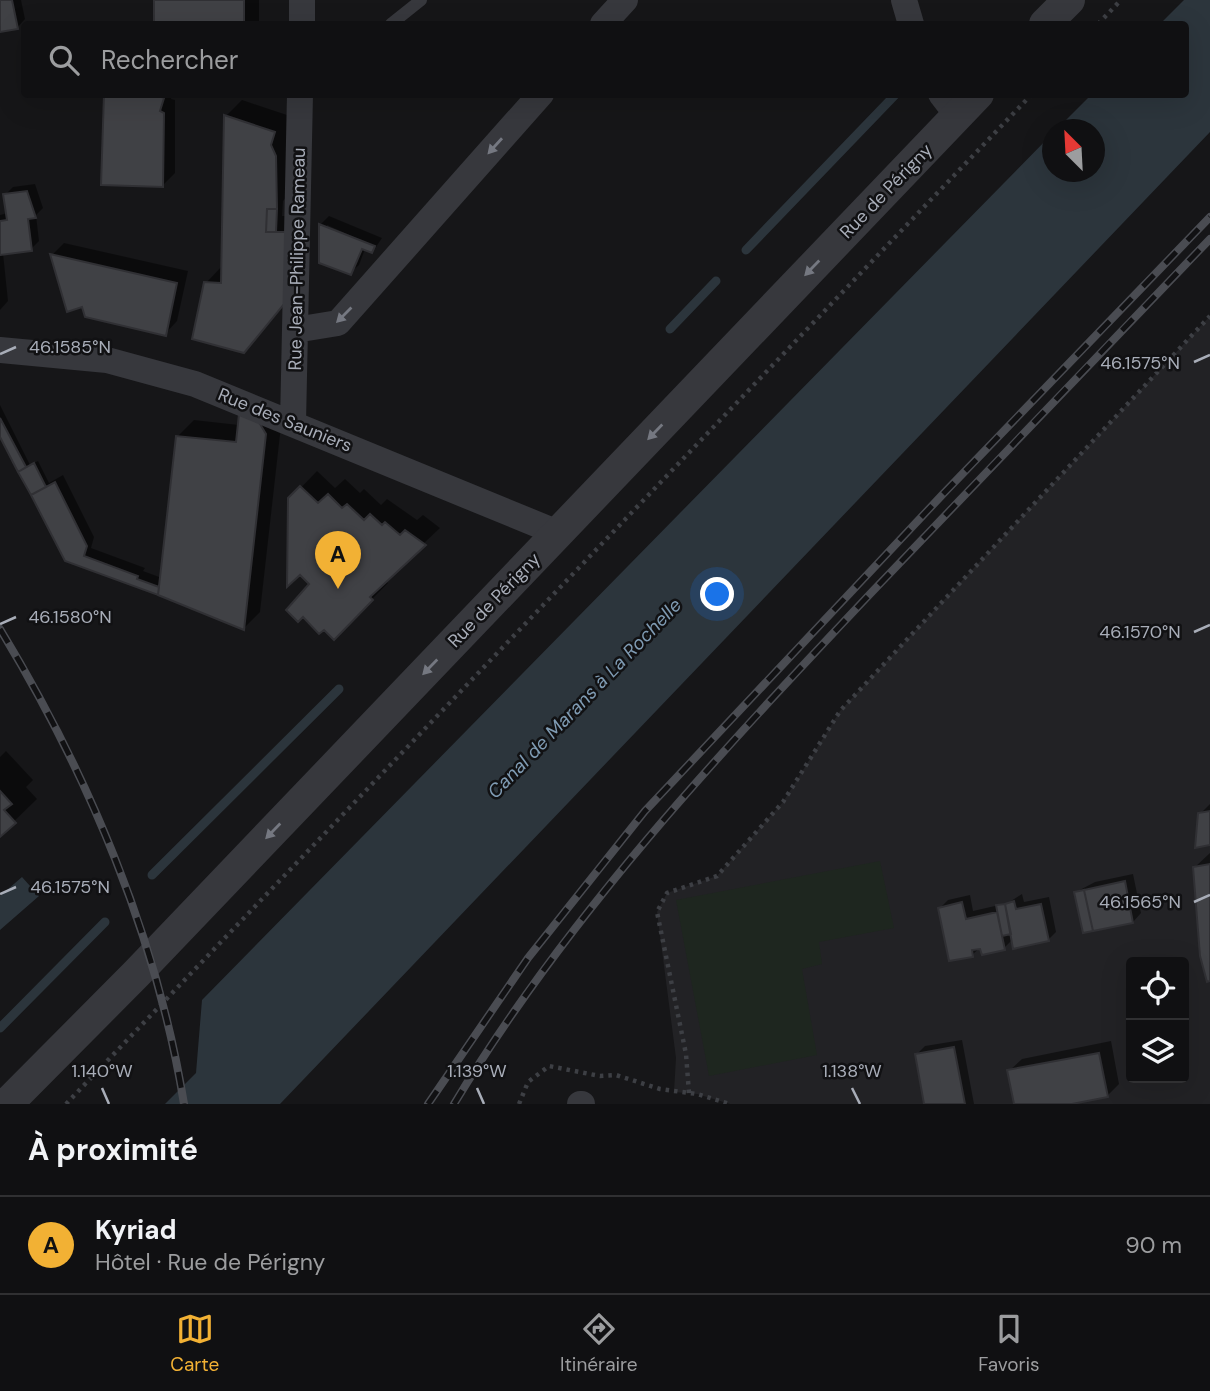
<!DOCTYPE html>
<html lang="fr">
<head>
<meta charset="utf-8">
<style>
  :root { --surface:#101012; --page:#1e1e20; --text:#f1f3f6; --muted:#9c9d9f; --line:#303032; --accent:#f2b134 }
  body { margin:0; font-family:"DM Sans",sans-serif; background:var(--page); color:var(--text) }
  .controls { position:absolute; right:21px; bottom:21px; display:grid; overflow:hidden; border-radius:7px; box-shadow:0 7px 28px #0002 }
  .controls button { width:63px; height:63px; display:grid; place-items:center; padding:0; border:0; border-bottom:2px solid var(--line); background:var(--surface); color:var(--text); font:35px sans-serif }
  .compass { position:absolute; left:1042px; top:119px; width:63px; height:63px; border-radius:50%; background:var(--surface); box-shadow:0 7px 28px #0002; rotate:336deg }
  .you { position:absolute; left:718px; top:595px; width:24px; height:24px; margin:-18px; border:5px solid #fff; border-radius:50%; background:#1a73e8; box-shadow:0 0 0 10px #1a73e833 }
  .badge { display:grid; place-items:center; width:46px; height:46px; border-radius:50%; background:var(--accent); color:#111; font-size:23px; font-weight:700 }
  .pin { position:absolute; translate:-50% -58px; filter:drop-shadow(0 2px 4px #0008) }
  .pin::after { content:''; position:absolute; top:37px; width:24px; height:21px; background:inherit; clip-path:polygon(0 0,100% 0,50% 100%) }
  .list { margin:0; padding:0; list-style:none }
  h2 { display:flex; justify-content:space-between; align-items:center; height:91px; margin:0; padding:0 28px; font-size:30px }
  h2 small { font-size:23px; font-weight:400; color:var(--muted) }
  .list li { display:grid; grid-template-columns:46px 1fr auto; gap:21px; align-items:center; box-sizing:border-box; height:98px; padding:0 28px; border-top:2px solid var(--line) }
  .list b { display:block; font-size:26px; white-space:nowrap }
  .list p { margin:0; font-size:23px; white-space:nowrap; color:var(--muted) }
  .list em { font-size:23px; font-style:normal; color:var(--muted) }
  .icon { flex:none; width:38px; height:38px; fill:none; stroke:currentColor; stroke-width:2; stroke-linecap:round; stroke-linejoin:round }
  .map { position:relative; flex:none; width:1210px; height:1104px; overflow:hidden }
  .search { position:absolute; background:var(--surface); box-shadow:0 7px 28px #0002; left:21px; right:21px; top:21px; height:77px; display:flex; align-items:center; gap:18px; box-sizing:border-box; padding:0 24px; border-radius:7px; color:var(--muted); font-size:26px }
  .sheet { height:189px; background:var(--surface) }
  nav { display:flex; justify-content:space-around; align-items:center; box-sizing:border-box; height:98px; border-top:2px solid var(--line); background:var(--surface); font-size:19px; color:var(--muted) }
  nav a { display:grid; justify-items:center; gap:4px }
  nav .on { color:var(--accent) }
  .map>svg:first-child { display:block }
</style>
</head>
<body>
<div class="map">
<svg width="1210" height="1104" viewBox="0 0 1210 1104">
  <rect width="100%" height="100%" fill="#161618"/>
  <path fill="#222225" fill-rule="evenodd" d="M1210 316V1104H730L697 1094 674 1092 676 1058 657 912 667 893 717 876 783 802 840 711ZM1131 962H1184V1078H1131Z"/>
  <path fill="#1e261f" d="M880 861 894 928 819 942 822 964 802 969 817 1055 709 1076 676 900Z"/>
  <path fill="#2c353c" d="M1184 0H1210V132L280 1104H165L196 1073 202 1000 1052 134V172H1094V130L1057 129 1091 95 1186 94V24H1160Z
    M22 877 39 896 0 930V896Z"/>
  <path fill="#0007" d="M0 0H21L25 19 17 28 0 30Z
    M156 0H259V24H155Z
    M105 94H172L171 99 175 100V173L162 186Z
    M242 100 290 116 292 191 283 201 282 216H301L300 285 243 351 206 283 222 266 226 116Z
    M35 184 43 208 36 215 39 241 31 249 3 253 8 301 0 310V215L8 213 5 195 13 187Z
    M329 216 382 238 376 247 327 225V228L375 248 372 251 365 249 359 265 350 273 321 261V224Z
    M64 243 188 271 177 321 165 334 84 305 52 255Z
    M0 405 30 465 38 461 49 483 63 475 94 537 91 548 145 568 143 571 162 578 177 437 194 420 239 425 282 417 260 612 244 628 67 560 0 433Z
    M317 471 335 488 345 479 360 493 364 489 381 505 387 499 417 520 423 515 440 528 385 580 388 583 334 637 312 584 290 499Z
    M6 751 33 780 26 787 37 799 0 835V757Z
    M1210 804V844L1200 814Z
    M1210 853V979L1195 867Z
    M1133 874 1141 913 1133 922 1076 892 1095 882Z
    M1022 894 1024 902 1049 897 1056 932 1048 940 1013 939 1004 948 982 946 972 955 940 908 948 900 970 895 973 911 1008 903Z
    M962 1040 974 1104H926L916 1055 925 1046Z
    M1111 1041 1119 1084 1107 1096 1062 1104H1015L1009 1071 1022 1059Z"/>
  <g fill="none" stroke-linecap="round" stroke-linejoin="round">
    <path stroke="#2c353c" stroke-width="9" d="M746 250 896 94
      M670 329 716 281
      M152 875 339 689
      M0 1028 105 922"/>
  </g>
  <path fill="#404145" stroke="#303034" stroke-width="2" d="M0 0H12L18 29 0 32Z
    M154 0H244V24H154Z
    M104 94H154L164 98 160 111 164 113 163 187 101 185Z
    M224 115 275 132 271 145 276 156 277 209H267L266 232H286L285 303 244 353 192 339 204 282 221 283Z
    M27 191 36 218 28 219 32 251 0 255V221L7 220 3 194Z
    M267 209H277L276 232H266Z
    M319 224 375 246 372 253 362 249 351 275 319 263Z
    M50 254 177 283 166 336 85 317 82 307 67 312Z
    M239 414 257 419 266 434 244 630 158 595 176 436 236 442Z
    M0 418 26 467 18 472 0 437Z
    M34 463 46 487 31 495 18 472Z
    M55 482 87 546 84 556 138 576 137 579 159 587 158 595 65 561 31 495Z
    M300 486 318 503 328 494 342 508 347 504 364 520 370 514 382 525 385 522 400 535 405 530 426 545 370 597 373 600 334 640 324 630 319 634 303 617 298 622 286 610 309 584 300 575 287 587 288 498Z
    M0 791 12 804 4 810 16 823 0 837Z
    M1210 811V845L1195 848 1198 813Z
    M1210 864V981L1207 982 1200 956 1193 867Z
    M1125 881 1133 923 1093 931 1084 890Z
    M1084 890 1093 931 1083 933 1074 892Z
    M1014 901 1016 909 1041 904 1049 941 1013 949 1005 904Z
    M962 902 966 919 997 912 1005 950 982 955 980 949 972 950 973 957 949 961 938 908Z
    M1005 904 1011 934 1002 936 996 905Z
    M954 1047 965 1104H924L915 1054Z
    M1099 1053 1108 1097 1072 1104H1014L1007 1070Z"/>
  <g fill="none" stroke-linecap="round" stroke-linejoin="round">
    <path stroke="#3d3f44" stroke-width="4.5" stroke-dasharray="3.5 5" stroke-linecap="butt" d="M1098 24 1121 0
      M689 1093 686 1054 657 912 667 893 717 876 783 802 840 711 1210 316
      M66 1104 1032 94
      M519 1104 528 1082 549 1066 600 1076 616 1075 660 1089 697 1094 730 1104"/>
    <path stroke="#37383d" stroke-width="12" d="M391 24 421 0"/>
    <path stroke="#37383d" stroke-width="26" d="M904 0 911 24
      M302 24V0
      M603 24 625 0
      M941 94 958 116
      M295 330 338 323 541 94
      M0 350 107 360 195 384 558 533
      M293 423 300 94
      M580 1104H582"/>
    <path stroke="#37383d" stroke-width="32" d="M1045 24 1069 0
      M7 1104 137 973 978 94"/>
    <defs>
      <path id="rail" d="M0 629C88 774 157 937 184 1104
        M428 1104 528 958 645 811 944 493 1210 217
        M454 1104C568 915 719 754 870 594 983 476 1096 357 1210 239"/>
    </defs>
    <use href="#rail" stroke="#4a4c52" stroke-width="8"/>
    <use href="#rail" stroke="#111113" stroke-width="5" stroke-dasharray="16" stroke-linecap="butt"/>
  </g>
  <defs><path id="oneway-solid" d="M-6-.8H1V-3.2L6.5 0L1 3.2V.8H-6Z" transform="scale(1.75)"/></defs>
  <g fill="#757881">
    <use href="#oneway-solid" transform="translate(495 146) rotate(132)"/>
    <use href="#oneway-solid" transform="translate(812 268) rotate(134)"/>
    <use href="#oneway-solid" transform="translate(344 315) rotate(135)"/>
    <use href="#oneway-solid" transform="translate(655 432) rotate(134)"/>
    <use href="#oneway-solid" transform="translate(430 667) rotate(134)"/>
    <use href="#oneway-solid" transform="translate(273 831) rotate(134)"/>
  </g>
  <path fill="none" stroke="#a8adb8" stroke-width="2.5" d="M0 354 16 347M1194 362 1210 355M0 624 16 617M1194 632 1210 625M0 894 16 887M1194 902 1210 895M102 1088 109 1104M477 1088 484 1104M852 1088 860 1104"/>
  <g text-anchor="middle" stroke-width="5" stroke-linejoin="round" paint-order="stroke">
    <g font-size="18" fill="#a8adb8" stroke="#111113">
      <text transform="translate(886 191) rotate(-46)" y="6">Rue de Périgny</text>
      <text transform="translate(297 259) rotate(-89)" y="6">Rue Jean-Philippe Rameau</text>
      <text transform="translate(285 420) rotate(22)" y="6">Rue des Sauniers</text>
      <text transform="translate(494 600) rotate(-46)" y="6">Rue de Périgny</text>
    </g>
    <g font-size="19" font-style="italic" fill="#7f9bb3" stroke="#111113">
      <text transform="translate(584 698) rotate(-46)" y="7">Canal de Marans à La Rochelle</text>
    </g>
  </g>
  <g font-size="18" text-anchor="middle" fill="#a8adb8" stroke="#111113" stroke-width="5" stroke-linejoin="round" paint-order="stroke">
    <text x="70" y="353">46.1585°N</text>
    <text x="1140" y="369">46.1575°N</text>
    <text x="70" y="623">46.1580°N</text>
    <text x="1140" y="638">46.1570°N</text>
    <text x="70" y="893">46.1575°N</text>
    <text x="1140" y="908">46.1565°N</text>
    <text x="102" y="1077">1.140°W</text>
    <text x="477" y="1077">1.139°W</text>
    <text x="852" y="1077">1.138°W</text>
  </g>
</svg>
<div class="controls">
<button><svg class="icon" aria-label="locate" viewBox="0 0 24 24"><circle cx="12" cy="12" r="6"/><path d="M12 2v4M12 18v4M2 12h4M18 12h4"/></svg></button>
<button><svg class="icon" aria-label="layers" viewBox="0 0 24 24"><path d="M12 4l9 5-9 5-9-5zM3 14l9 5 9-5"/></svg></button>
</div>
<svg class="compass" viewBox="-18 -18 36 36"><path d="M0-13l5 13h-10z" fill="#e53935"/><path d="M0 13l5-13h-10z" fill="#9c9d9f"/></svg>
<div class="you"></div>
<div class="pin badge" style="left:338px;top:589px">A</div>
<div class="search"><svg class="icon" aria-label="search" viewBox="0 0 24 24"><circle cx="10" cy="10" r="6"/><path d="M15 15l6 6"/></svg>Rechercher</div>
</div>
<section class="sheet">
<h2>À proximité<small></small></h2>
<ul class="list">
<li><span class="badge">A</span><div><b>Kyriad</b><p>Hôtel · Rue de Périgny</p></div><em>90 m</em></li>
</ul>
</section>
<nav>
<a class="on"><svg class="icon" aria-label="map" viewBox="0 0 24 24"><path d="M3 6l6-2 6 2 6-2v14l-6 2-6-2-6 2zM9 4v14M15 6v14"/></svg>Carte</a>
<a><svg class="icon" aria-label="directions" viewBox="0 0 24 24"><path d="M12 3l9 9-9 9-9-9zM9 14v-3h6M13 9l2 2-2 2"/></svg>Itinéraire</a>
<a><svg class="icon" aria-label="saved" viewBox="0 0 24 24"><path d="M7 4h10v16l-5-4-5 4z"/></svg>Favoris</a>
</nav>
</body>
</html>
